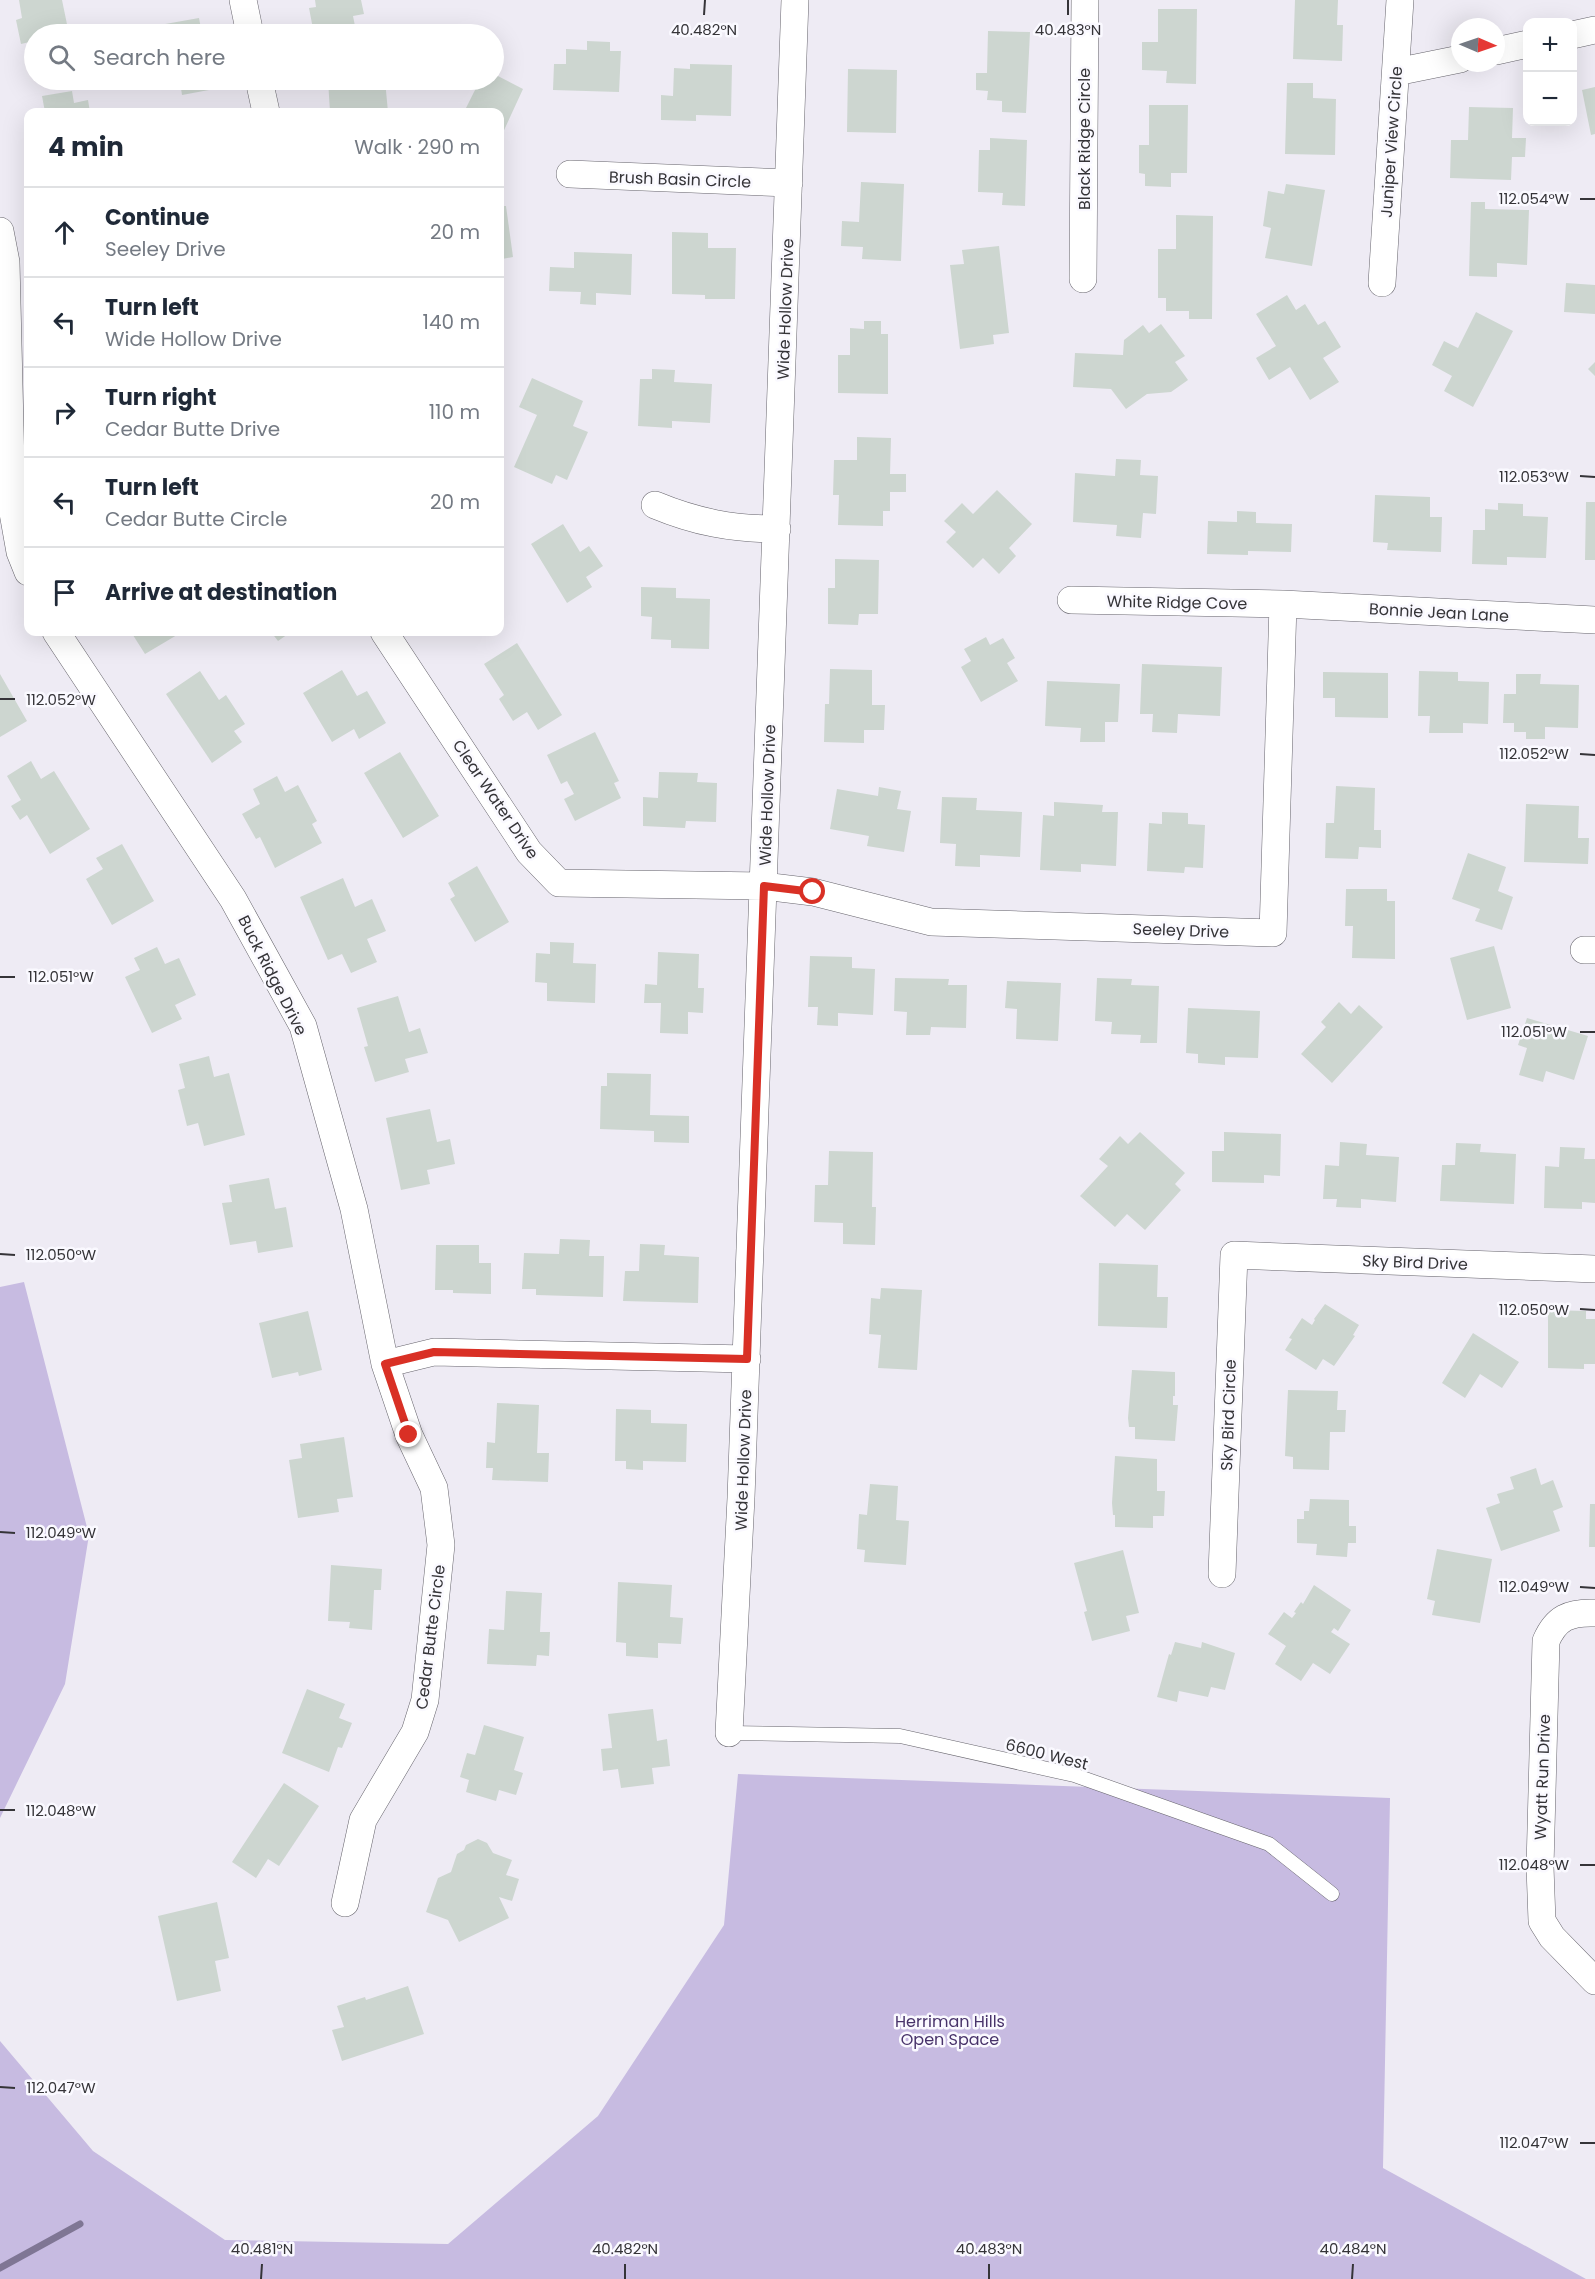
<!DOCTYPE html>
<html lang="en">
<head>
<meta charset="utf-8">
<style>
  :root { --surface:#fff; --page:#f6f6f7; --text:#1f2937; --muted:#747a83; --line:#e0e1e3 }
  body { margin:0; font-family:Poppins,sans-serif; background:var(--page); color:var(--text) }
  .controls { position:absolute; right:18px; top:18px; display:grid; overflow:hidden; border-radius:12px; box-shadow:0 6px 24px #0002 }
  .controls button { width:54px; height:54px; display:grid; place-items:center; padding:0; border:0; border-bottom:2px solid var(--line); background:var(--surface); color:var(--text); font:30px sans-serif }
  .compass { position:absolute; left:1451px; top:18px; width:54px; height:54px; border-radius:50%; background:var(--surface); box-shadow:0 6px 24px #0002; rotate:92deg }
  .stop { position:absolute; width:18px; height:18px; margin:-14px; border:4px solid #d93025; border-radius:50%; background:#fff }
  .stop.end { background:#d93025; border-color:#fff; box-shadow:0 2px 6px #0008 }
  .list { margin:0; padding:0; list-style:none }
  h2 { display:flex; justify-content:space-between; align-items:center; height:78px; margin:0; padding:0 24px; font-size:26px }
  h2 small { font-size:20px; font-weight:400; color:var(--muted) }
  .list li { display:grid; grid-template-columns:39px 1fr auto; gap:18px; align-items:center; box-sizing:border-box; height:90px; padding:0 24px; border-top:2px solid var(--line) }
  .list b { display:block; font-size:22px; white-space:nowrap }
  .list p { margin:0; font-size:20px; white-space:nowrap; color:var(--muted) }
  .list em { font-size:20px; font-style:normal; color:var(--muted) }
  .icon { flex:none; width:33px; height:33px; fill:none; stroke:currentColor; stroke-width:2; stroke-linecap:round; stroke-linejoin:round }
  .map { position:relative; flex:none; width:1595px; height:2279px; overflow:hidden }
  .search { position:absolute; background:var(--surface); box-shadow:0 6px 24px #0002; left:24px; top:24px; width:480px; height:66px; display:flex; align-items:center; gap:15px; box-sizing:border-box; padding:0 21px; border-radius:33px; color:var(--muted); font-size:22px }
  .panel { position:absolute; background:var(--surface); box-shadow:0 6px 24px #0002; left:24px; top:108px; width:480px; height:528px; border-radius:12px }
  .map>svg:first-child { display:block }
</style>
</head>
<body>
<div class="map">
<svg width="1595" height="2279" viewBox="0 0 1595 2279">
  <rect width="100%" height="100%" fill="#eeebf4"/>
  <path fill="#c7bbe1" d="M24 1282 89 1535 65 1684 0 1818V1287Z
    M738 1774 1390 1798 1383 2168 1586 2279H0V2041L93 2151 225 2240 448 2244 598 2116 724 1925Z"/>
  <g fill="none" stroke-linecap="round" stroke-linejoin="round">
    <path stroke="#7f7694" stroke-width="7" d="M0 2268 80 2224"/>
  </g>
  <path fill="#cdd6d0" d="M19 0H62L69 34H34V41L21 44 16 20 22 18Z
    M315 0H361L364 14 353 16 355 26 341 29 342 34H314L309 8 316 7Z
    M1295 0H1338L1337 25H1343L1342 61 1293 59Z
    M1158 9H1197L1196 84 1166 83 1167 71 1142 70V42H1158Z
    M199 18 202 34H156L154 26Z
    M988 31 1030 32 1026 113 1002 112V101L987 100 988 91 976 90V73H987Z
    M587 41 610 42V51H621L619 92 553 90 554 64H566V49L587 50Z
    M690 64 732 65 731 116 696 115V121L661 120V95L673 96 674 68 690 69Z
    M848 69 897 70 896 133 847 132Z
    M494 74 523 89 500 139V112H464L480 80H494Z
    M165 80H207L209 90 182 95 180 82 166 84Z
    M328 80H385L388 112H330Z
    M1287 83H1313V98L1336 99 1335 155 1285 154Z
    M1595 87V134L1591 135 1582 90Z
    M72 91 74 103 88 100 90 112H45L42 96Z
    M1149 105H1188L1187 173H1171V187L1145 186V174L1139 173V145H1149Z
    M1469 107 1513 108 1512 138H1526L1525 157H1512L1511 180 1450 178 1451 140H1468Z
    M990 138 1027 140 1025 206 1002 205 1003 193 978 192 979 150H990Z
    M861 182 904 184 901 261 862 259 863 247 841 246 842 221 859 222Z
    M1286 184 1325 190 1312 266 1265 258 1271 228 1263 226 1268 191 1284 194Z
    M1471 202H1485V209L1529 210 1527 265 1497 263V277L1469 276Z
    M500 206H506L513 257 502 259 504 270H500Z
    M1176 215 1213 216 1212 319H1189V311H1166V298H1158V249H1176Z
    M672 232 708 233V248H736L735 299H705V295L672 294Z
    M999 246 1009 333 993 335 994 344 960 349 950 265 964 264 962 250Z
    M574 252 632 254 631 295 596 293V305L580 304 581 292 549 291 550 267 574 268Z
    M1566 283 1595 285V314L1564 312Z
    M1287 295 1296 310 1305 304 1318 325 1325 321 1341 347 1323 358 1339 382 1310 400 1290 367 1269 380 1256 358 1276 346 1256 314Z
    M1476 312 1513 331 1473 407 1444 391 1452 376 1432 365 1444 341 1458 348Z
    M864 321H881V334H888V394L838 393V355H850V328L864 329Z
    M1161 324 1185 356 1175 362 1188 380 1171 392 1147 394 1126 409 1111 389 1073 387 1075 353 1123 355 1124 340 1143 325 1149 333Z
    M1595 362V376L1588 369Z
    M652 369 675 370 674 382 712 384 710 423 672 421V428L638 426 640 379H652Z
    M532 378 583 401 573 426 588 432 567 480 556 475 552 484 514 467 537 415 519 407Z
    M857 437 891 438 890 474H906V492H890V511H883V526L838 525 839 495H833L834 460H857Z
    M1116 459 1141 460 1140 475 1158 476 1156 514 1143 513 1141 538 1116 536 1117 525 1073 522 1075 473 1115 476Z
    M997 490 1032 524 1009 548 1016 556 999 574 983 558 973 568 946 542 956 532 944 521 962 503 973 514Z
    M1375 495 1430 497V517H1442L1441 552 1387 550 1388 543 1373 542Z
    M1586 502H1595V560H1585Z
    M1498 503 1523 504V516L1548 517 1546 558 1507 557V565L1472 564 1473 530H1485V509L1498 510Z
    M1237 511 1256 512V523L1292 524 1291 552 1248 551V555L1207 554 1208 521 1237 522Z
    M563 524 580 552 589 546 603 566 586 577 592 587 567 603 531 544Z
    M835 559 879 560 878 614H859L858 625 828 624V588H835Z
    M641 587 676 588V598L710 599 709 649 671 648V640L651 639 652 617 641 616Z
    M131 632H182L145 654Z
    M271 632H291L278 641Z
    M986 637 990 645 1003 638 1015 658 1007 663 1018 681 981 702 961 667 971 661 964 649Z
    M517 643 562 715 538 730 527 712 513 721 499 699 504 695 484 664Z
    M1142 664 1222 667 1220 716 1178 714 1177 733 1152 732 1153 714H1140Z
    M830 669 872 670V705H885L884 730H864V743L824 742 825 704H829Z
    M342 670 357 696 367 691 386 723 359 739 354 729 332 742 303 693Z
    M200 671 219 700 226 695 245 724 234 731 242 742 212 763 166 694Z
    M1419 671 1458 672V681L1489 682 1488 724 1463 723V733H1429L1430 716H1418Z
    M1323 672 1388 673V718L1335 717V698H1323Z
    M0 674 27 721 0 737Z
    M1516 674H1541L1540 684 1579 685 1578 728 1545 727V739H1526V732H1514V723H1503L1504 694H1516Z
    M1047 681 1120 684 1118 722H1105V742H1080L1081 728 1045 726Z
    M595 732 619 781 614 783 621 798 575 821 564 799 574 794 567 781 561 784 547 755Z
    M400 752 439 816 403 838 364 773Z
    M31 761 41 779 54 771 90 829 50 854 27 815 20 820 11 806 21 800 7 776Z
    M659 772 698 773 697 782 717 783 716 822 686 821 685 828 643 826V797L658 798Z
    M277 776 285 792 298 785 317 821 312 824 322 843 275 868 260 837 256 839 242 814 260 804 253 789Z
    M1336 786 1375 788 1374 830H1381V848L1359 847 1358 859 1325 858 1326 823H1334Z
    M879 787 901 791 897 809 911 811 904 852 867 846 869 836 830 829 837 789 878 796Z
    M942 797 977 798 976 810 1022 812 1020 857 980 855V867L955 866 956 844 940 843Z
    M1054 802 1103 805 1102 812H1118L1116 866 1081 864V872L1040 870 1043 815 1054 816Z
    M1526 804 1579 806 1578 838H1589L1588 864 1524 862Z
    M1162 812 1188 813V824L1205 825 1203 868 1185 867 1184 873 1147 871 1149 823 1162 824Z
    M122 844 154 901 112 925 86 879 103 869 96 858Z
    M1468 853 1506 867 1498 891 1513 897 1502 930 1475 921 1480 909 1452 899Z
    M477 866 509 922 475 942 450 899 455 896 448 883Z
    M343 878 355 907 372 899 386 931 367 939 377 962 351 973 342 954 328 960 300 897Z
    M1346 889H1387V901H1395V959L1352 958 1353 926H1345Z
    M550 942 574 943 573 963 596 964 595 1003 547 1001V983L535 982 536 953 550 954Z
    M1494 946 1511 1008 1467 1020 1450 958Z
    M157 947 165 964 179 958 196 995 175 1005 182 1019 152 1033 125 977 140 970 134 958Z
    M658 952 699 954 698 988H704L703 1013 688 1012V1034L660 1033 661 1003H644L645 984 657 985Z
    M810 956 852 957V968L875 969 873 1015 838 1013V1026L817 1025 818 1007H808Z
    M895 978 949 979 948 985H967L966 1028 931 1027 930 1035H906L907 1012 894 1011Z
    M1097 978 1132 979 1131 985 1159 986 1157 1043H1140L1141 1035 1111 1034 1112 1022 1095 1021Z
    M1007 981 1061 983 1058 1041 1016 1039 1017 1009 1005 1008Z
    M398 996 409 1032 420 1028 428 1053 405 1059 409 1072 375 1082 364 1047 368 1046 357 1008Z
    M1339 1002 1351 1014 1359 1005 1383 1027 1332 1083 1301 1054 1326 1027 1321 1022Z
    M1188 1008 1260 1011 1258 1058 1225 1057V1065L1198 1063V1054L1186 1053Z
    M1527 1018 1588 1036 1574 1080 1546 1071 1543 1082 1519 1075 1527 1048 1518 1045Z
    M209 1056 214 1077 229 1073 245 1135 204 1146 198 1123 187 1126 178 1090 185 1088 179 1064Z
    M607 1073 651 1074 650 1115 689 1116V1143L654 1142V1131L600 1129 601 1086H607Z
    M430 1109 437 1142 450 1139 455 1164 427 1170 430 1184 401 1190 386 1118Z
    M1140 1132 1185 1173 1175 1184 1181 1190 1145 1230 1127 1214 1115 1227 1080 1196 1108 1166 1099 1159 1120 1136 1128 1144Z
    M1224 1132 1281 1134 1280 1176 1264 1175V1183L1212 1182V1151H1224Z
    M1340 1142 1367 1144 1366 1155 1399 1157 1396 1202 1361 1199V1208L1336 1207 1337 1199H1323L1325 1165 1339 1166Z
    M1456 1143 1481 1144 1480 1152 1516 1154 1514 1204 1440 1201 1442 1165H1455Z
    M1560 1147 1585 1148 1584 1159H1595V1203L1582 1202V1209L1544 1208 1545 1166 1559 1167Z
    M829 1151 873 1152 872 1207H876L875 1245 843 1244V1223L814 1222 815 1185H828Z
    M269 1178 275 1209 286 1207 293 1247 258 1253 256 1241 230 1245 222 1203 232 1202 229 1185Z
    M560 1239 590 1240 589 1256H604L603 1297 536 1295V1289H522L524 1253 559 1254Z
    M640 1244 665 1245 664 1255 699 1257 698 1303 623 1301 625 1271H639Z
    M436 1245H479V1263H491V1294L453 1293V1290H435Z
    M1099 1263 1158 1265 1157 1297H1168L1167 1328 1098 1326Z
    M881 1288 922 1290 917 1370 878 1368 881 1335 869 1334 871 1298 880 1299Z
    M1325 1304 1359 1325 1353 1335 1355 1336 1334 1366 1323 1359 1316 1370 1285 1350 1292 1339 1289 1338 1302 1318 1312 1325 1315 1320 1314 1319Z
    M1548 1310 1586 1311V1319H1595V1364H1584V1369L1548 1368Z
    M308 1311 322 1370 299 1376 298 1372 272 1378 259 1323Z
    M1473 1333 1519 1362 1502 1388 1480 1374 1465 1398 1442 1383Z
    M1132 1370 1175 1372V1396H1173V1405H1178L1175 1441 1135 1439V1427H1129L1128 1418Z
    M1288 1390 1338 1391 1337 1410H1346L1345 1432H1330L1329 1470 1293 1469V1457L1285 1456Z
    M497 1403 539 1405 537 1453H549L548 1482 492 1480 493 1468H486L487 1442 495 1443Z
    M616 1409 651 1410V1423L687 1424 686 1462 643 1461V1470L626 1469V1461H615Z
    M344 1437 353 1497 337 1499 339 1512 298 1518 289 1460 302 1458 300 1444Z
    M1115 1456 1157 1459V1491H1165L1164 1516H1153V1528L1115 1527V1515H1113L1112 1503Z
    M1536 1468 1541 1485 1553 1480 1563 1507 1553 1511 1560 1531 1501 1551 1486 1508 1500 1503 1497 1494 1514 1489 1510 1477Z
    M870 1484 898 1486 896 1520 909 1521 906 1565 864 1562 865 1550 857 1549 859 1514 867 1515Z
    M1310 1499 1349 1500V1526H1356V1543H1348L1347 1557 1316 1555 1317 1544 1297 1543V1519H1304V1511H1309Z
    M1590 1504H1595V1547H1589Z
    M1437 1549 1492 1559 1480 1623 1432 1615 1435 1601 1427 1599Z
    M1123 1550 1139 1613 1126 1616 1130 1631 1092 1641 1084 1612 1087 1611 1074 1563Z
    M331 1565 382 1569 381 1590H374L372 1630 349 1628 350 1622 328 1621Z
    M618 1582 672 1585 670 1617 683 1618 681 1644 658 1643V1658L626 1656V1643L616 1642Z
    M1314 1585 1351 1610 1338 1631 1334 1628 1331 1632 1350 1644 1330 1674 1313 1663 1301 1681 1275 1664 1286 1646 1268 1634 1284 1612 1292 1618 1296 1613 1294 1612 1301 1602 1303 1604Z
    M506 1591 542 1593 540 1632H550L549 1656 537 1655 536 1666 487 1664 489 1629 504 1630Z
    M1175 1642 1201 1648 1202 1642 1235 1653 1225 1690 1211 1687 1208 1697 1179 1691 1177 1702 1157 1697 1169 1654 1171 1655Z
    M307 1689 345 1704 339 1718 352 1723 342 1748 338 1747 329 1772 282 1753Z
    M653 1709 657 1741 667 1739 670 1766 652 1768 654 1784 621 1788 618 1769 603 1771 601 1749 612 1748 608 1714Z
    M484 1725 524 1737 514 1770 523 1773 516 1795 499 1790 496 1801 466 1792 469 1780 460 1777 467 1753 475 1755Z
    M284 1783 319 1806 279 1866 268 1859 256 1878 232 1862Z
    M478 1839 487 1843 493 1853 512 1860 506 1875 519 1879 512 1901 499 1897 509 1918 459 1942 448 1920 426 1912 438 1878 451 1872 457 1854 464 1850 466 1845Z
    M217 1902 229 1958 215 1961 221 1991 177 2001 158 1916Z
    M408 1986 424 2034 342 2061 332 2030 344 2027 337 2006 365 1997 366 2000Z"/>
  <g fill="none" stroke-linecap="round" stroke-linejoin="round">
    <defs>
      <path id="service" d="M729 1733 900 1736 1074 1775 1269 1844 1332 1894"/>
      <path id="minor" d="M243 0 250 34
        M1572 35 1595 30
        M1496 51 1528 44
        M1396 72 1460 59
        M259 80 266 112
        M570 174 789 183
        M0 231 6 262 12 507 20 552 28 572
        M1083 279 1085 0
        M1382 283 1400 0
        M655 505C696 522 732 529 777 529
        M1071 600 1283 604 1595 620
        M56 632 233 899 303 1026 354 1209 385 1364 409 1435 434 1488 441 1545 425 1700 415 1732 363 1820 345 1903
        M384 632 529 852 559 883 763 886 813 892 931 922 1273 933 1283 604
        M1584 950H1595
        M385 1364 434 1352 747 1359
        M1222 1574 1234 1255 1595 1269
        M1595 1613C1569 1612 1556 1618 1546 1641L1540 1867 1542 1921 1552 1937 1595 1981
        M729 1733 741 1498 795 0"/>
    </defs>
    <use href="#service" stroke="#67656d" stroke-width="15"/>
    <use href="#minor" stroke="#67656d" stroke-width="28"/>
    <use href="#service" stroke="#fff" stroke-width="14"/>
    <use href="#minor" stroke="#fff" stroke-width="27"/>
  </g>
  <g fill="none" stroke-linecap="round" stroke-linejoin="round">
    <path stroke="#d93025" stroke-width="8" d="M409 1435 385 1364 434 1352 747 1359 764 886 813 892"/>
  </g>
  <path fill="none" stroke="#353438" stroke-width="2" d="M704 15 705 0M1068 15V0M1580 199H1595M1580 476 1595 477M0 699H15M1580 754 1595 755M0 977H15M1580 1032H1595M0 1254 15 1255M1580 1309 1595 1310M0 1532 15 1533M1580 1587 1595 1588M0 1810H15M1580 1865H1595M0 2087 15 2088M1580 2143H1595M261 2279 262 2264M625 2279V2264M989 2279V2264M1352 2279 1353 2264"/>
  <g text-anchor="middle" stroke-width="5" stroke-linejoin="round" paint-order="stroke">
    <g font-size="16" fill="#353438" stroke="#faf9ff">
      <text transform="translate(1084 139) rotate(-90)" y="6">Black Ridge Circle</text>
      <text transform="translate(1391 142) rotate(-86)" y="6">Juniper View Circle</text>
      <text transform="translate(680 179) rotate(2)" y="6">Brush Basin Circle</text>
      <text transform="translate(785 309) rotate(-88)" y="6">Wide Hollow Drive</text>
      <text transform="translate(1177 602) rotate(1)" y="6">White Ridge Cove</text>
      <text transform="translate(1439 612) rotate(3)" y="6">Bonnie Jean Lane</text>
      <text transform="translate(767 795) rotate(-88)" y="6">Wide Hollow Drive</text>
      <text transform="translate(496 799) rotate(56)" y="6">Clear Water Drive</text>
      <text transform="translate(1181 930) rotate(2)" y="6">Seeley Drive</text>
      <text transform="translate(273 975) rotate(63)" y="6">Buck Ridge Drive</text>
      <text transform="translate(1415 1262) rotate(2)" y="6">Sky Bird Drive</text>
      <text transform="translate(1228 1415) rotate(-88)" y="6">Sky Bird Circle</text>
      <text transform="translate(743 1460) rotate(-88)" y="6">Wide Hollow Drive</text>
      <text transform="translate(430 1637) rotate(-83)" y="6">Cedar Butte Circle</text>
      <text transform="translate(1047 1754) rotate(14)" y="6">6600 West</text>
      <text transform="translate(1542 1777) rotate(-88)" y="6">Wyatt Run Drive</text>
    </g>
    <g font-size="16" fill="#48336a" stroke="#faf9ff">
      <text x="950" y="2027">Herriman Hills<tspan x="950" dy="18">Open Space</tspan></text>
    </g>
  </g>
  <g font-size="15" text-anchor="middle" fill="#353438" stroke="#faf9ff" stroke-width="5" stroke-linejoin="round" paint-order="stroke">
    <text x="704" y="35">40.482°N</text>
    <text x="1068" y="35">40.483°N</text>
    <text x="1534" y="204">112.054°W</text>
    <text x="1534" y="482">112.053°W</text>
    <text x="61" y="705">112.052°W</text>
    <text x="1534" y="759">112.052°W</text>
    <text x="61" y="982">112.051°W</text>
    <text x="1534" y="1037">112.051°W</text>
    <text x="61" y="1260">112.050°W</text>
    <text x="1534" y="1315">112.050°W</text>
    <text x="61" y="1538">112.049°W</text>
    <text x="1534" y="1592">112.049°W</text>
    <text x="61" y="1816">112.048°W</text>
    <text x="1534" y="1870">112.048°W</text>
    <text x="61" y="2093">112.047°W</text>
    <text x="1534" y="2148">112.047°W</text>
    <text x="262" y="2254">40.481°N</text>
    <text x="625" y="2254">40.482°N</text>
    <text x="989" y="2254">40.483°N</text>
    <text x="1353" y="2254">40.484°N</text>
  </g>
</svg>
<div class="controls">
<button>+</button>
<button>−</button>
</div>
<svg class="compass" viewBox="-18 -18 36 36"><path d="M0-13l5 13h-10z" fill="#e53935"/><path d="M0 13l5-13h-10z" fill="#747a83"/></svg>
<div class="stop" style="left:813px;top:892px"></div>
<div class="stop end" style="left:409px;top:1435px"></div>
<div class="search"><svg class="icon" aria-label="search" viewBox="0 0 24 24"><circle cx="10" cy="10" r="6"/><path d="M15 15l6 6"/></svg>Search here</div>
<section class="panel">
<h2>4 min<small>Walk · 290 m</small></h2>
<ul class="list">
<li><svg class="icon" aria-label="ahead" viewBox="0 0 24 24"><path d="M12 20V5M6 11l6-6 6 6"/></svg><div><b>Continue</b><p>Seeley Drive</p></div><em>20 m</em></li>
<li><svg class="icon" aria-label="left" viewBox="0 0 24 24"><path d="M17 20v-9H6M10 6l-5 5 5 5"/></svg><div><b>Turn left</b><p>Wide Hollow Drive</p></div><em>140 m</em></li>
<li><svg class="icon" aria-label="right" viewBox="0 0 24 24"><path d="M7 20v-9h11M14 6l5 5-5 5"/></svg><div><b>Turn right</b><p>Cedar Butte Drive</p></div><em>110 m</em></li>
<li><svg class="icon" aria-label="left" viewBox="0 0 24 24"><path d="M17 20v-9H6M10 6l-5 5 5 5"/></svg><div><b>Turn left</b><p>Cedar Butte Circle</p></div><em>20 m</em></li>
<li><svg class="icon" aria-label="arrive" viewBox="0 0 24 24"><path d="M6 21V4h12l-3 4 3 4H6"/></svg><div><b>Arrive at destination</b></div></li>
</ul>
</section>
</div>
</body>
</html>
